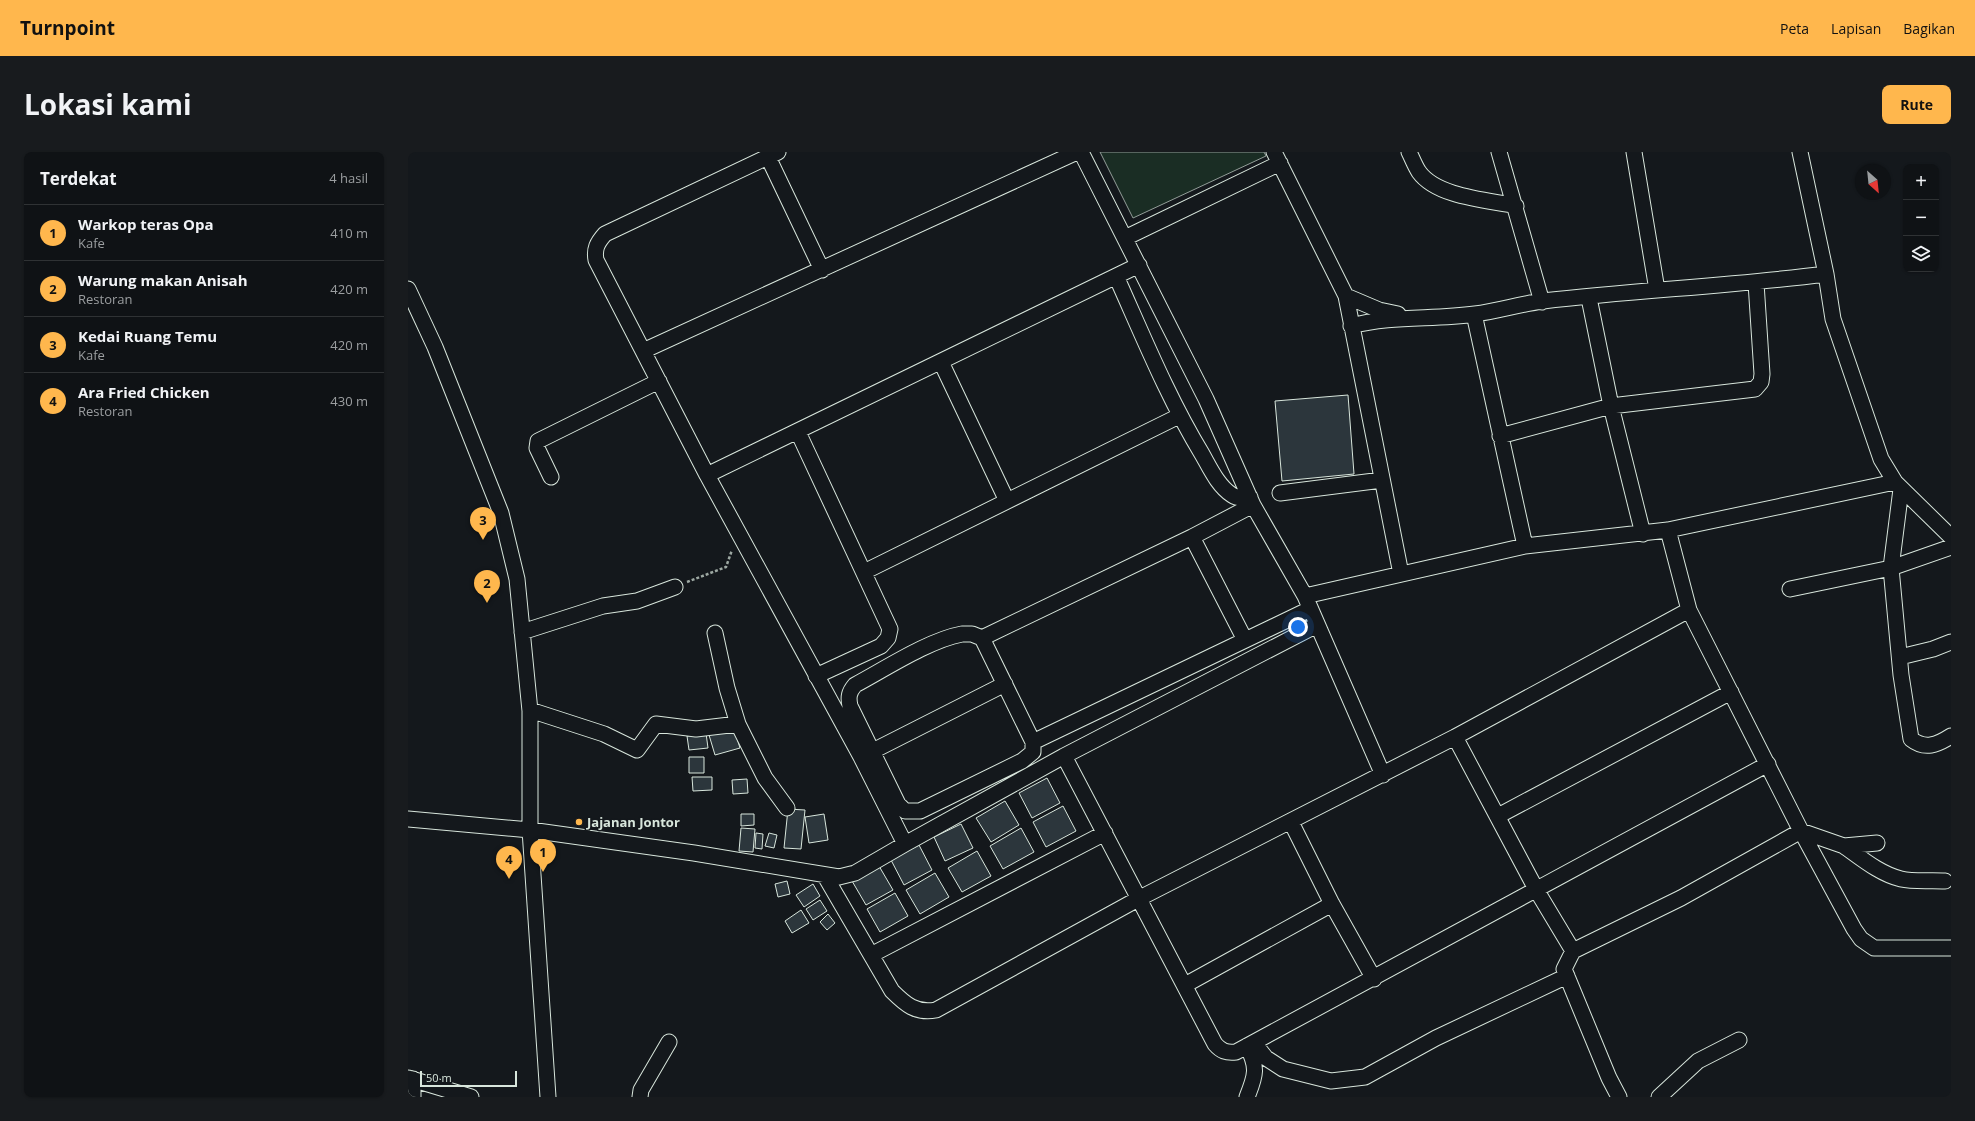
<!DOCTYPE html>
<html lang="id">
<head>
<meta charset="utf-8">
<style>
  :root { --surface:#0f1215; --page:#181b1e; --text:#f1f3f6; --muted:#9b9ea0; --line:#2f3234; --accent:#ffb74d }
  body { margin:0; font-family:"Open Sans",sans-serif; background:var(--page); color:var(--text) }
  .controls { position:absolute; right:12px; top:12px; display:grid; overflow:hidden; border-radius:8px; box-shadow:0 1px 3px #0004 }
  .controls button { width:36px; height:36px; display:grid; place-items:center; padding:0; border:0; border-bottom:1px solid var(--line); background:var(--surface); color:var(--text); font:20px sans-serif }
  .compass { position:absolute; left:1447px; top:12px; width:36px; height:36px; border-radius:50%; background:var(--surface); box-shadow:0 1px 3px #0004; rotate:153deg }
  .scale { position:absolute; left:12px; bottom:10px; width:97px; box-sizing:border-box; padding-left:4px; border:2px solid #d8e6dc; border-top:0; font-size:11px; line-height:14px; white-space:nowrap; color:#d8e6dc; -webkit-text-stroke:3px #14181c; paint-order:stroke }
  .you { position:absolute; left:890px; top:475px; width:14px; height:14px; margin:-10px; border:3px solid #fff; border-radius:50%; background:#1a73e8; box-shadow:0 0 0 6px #1a73e833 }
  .badge { display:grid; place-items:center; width:26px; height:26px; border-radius:50%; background:var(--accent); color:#111; font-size:13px; font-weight:700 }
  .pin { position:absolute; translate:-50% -33px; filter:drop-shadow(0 1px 2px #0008) }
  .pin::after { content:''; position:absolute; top:21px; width:14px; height:12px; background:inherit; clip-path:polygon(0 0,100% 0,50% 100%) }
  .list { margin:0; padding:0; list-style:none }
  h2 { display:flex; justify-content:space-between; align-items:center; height:52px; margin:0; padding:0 16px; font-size:17px }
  h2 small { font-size:13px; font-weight:400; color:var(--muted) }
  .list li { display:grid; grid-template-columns:26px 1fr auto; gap:12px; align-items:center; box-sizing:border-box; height:56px; padding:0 16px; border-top:1px solid var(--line) }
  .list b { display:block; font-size:15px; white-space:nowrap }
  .list p { margin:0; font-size:13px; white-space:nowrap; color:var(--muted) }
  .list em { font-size:13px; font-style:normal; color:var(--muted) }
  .icon { flex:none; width:22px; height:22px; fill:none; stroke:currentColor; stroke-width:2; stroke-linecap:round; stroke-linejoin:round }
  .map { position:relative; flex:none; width:1543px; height:945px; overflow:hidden; border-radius:8px }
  header { display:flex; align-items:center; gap:24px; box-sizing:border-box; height:56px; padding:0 20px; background:var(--accent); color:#111 }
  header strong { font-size:19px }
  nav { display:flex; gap:22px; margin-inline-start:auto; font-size:14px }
  .intro { display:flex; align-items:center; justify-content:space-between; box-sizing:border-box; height:96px; padding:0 24px }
  h1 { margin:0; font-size:28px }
  .button { padding:10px 18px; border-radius:8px; background:var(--accent); color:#111; font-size:14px; font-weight:700 }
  main { display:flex; gap:24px; padding:0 24px }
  aside { flex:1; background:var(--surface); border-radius:8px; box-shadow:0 1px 3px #0004 }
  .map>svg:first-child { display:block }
</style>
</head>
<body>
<header>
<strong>Turnpoint</strong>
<nav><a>Peta</a><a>Lapisan</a><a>Bagikan</a></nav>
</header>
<div class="intro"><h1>Lokasi kami</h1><a class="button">Rute</a></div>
<main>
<aside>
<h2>Terdekat<small>4 hasil</small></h2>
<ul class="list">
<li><span class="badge">1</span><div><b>Warkop teras Opa</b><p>Kafe</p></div><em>410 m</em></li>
<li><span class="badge">2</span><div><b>Warung makan Anisah</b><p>Restoran</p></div><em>420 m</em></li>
<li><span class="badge">3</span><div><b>Kedai Ruang Temu</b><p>Kafe</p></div><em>420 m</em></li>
<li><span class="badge">4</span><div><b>Ara Fried Chicken</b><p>Restoran</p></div><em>430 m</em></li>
</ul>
</aside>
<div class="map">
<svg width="1543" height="945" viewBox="0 0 1543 945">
  <rect width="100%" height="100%" fill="#14181c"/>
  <path fill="#1a2d24" stroke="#939e99" d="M692 0H856L858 4 725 66Z"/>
  <path fill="#2c363c" stroke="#d8e6dc" d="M940 243 946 322 874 329 867 249Z
    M326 576 332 596 307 603 301 583Z
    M298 581 300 596 281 598 279 584Z
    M281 605H296V621H281Z
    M284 625H304V638L285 639Z
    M639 626 652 651 624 666 611 641Z
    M339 627 340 641 325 642 324 628Z
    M597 649 611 673 583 690 568 666Z
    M655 654 668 679 638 695 625 670Z
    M380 657 397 658 393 697 376 696Z
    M333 662H346V673L333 674Z
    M416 662 420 688 401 691 397 665Z
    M553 672 565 696 537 709 526 685Z
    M333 676 347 677 345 700 331 699Z
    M613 676 626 700 595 717 582 694Z
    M348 681 355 682 354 697 347 696Z
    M361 681 369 683 366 696 357 694Z
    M511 693 524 718 496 733 483 708Z
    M569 699 583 724 554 740 540 716Z
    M471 714 485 738 458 753 444 729Z
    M527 721 541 745 512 762 498 738Z
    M379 729 382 742 370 745 367 732Z
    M405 732 412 744 396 755 388 743Z
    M487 741 500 764 472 780 459 757Z
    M412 748 419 759 405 768 398 757Z
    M393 758 401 771 384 781 377 769Z
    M420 762 427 771 419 778 412 770Z"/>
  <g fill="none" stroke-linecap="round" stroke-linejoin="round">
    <defs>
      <path id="minor" d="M370 0 197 82C189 91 186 97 188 108L299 323 453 605 497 692
        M673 0 798 247 845 353 897 444 975 623
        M866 0 938 144 993 422
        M1001 0C1004 6 1007 14 1011 20 1029 45 1079 48 1108 54
        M1091 0 1134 150
        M1226 0 1249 138
        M1392 0 1418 122 1425 167 1473 307 1487 330 1543 385
        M360 5 414 118
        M717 86 872 11
        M708 124C735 184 760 246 794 302 802 316 810 334 824 343 830 347 836 346 842 345
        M0 137 27 195 93 361 109 427 122 559V678L140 945
        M938 144 971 158 990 162
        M1181 146 1203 254 1235 382
        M1066 162 1117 394
        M943 174C984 163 1025 168 1067 162 1090 159 1112 152 1135 149 1229 138 1324 134 1418 122
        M235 199 669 0
        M533 210 599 349
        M390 280 482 477 480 486 473 494 408 524
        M1092 284 1203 254 1347 237 1353 230 1354 222 1348 131
        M299 323 731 113
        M143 325 129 296 130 289 251 229
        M872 341 974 328
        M1260 378 1281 458 1393 679 1446 777 1453 787 1466 796H1543
        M784 385 837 488
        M1543 395 1483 416 1493 523 1503 587C1517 598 1529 593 1543 584
        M456 420 771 264
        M1382 437 1483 416 1493 337
        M897 444 1117 394 1260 378 1487 330
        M114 480 195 454 229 449 267 435
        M554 482H564L574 486 625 590V600L614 609 512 659H497L490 652 442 554C440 545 441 540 447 533 477 517 521 488 554 482Z
        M574 486 784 385 845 353
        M1492 505 1525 497 1543 490
        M122 558 196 582 229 598 248 572 288 577 330 572 319 536 307 481
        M330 572 357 626 379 656
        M1047 585 1129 739 1165 799
        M625 590 902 457
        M455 604 597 532
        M656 604 807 892C813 899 818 901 828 900L1360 612
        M1090 664 1323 540
        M0 667 122 678 286 701 431 725 447 721 497 692 656 604 909 473
        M883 670 924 752 966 827
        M1436 694C1453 706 1472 722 1493 727 1506 730 1523 728 1537 729
        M417 724 484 839C497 852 508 862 528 858L730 747 1047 585 1281 458
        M463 803 697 681
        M777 833 924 752
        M846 891 858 906 875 917 923 929 957 925 1028 886 1159 824
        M0 926 63 945
        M5 927V945
        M232 945 233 938 261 890
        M839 945C848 923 850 915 839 894
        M1211 945 1201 926 1156 817 1165 799 1273 746 1393 679 1436 694 1469 691
        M1251 945 1290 909 1331 888"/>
    </defs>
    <use href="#minor" stroke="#d8e6dc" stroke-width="17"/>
    <path stroke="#9da8a2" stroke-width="2.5" stroke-dasharray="3 2" stroke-linecap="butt" d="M279 430 318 415 324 398"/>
    <use href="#minor" stroke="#14181c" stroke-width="15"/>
  </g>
  <circle fill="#ffb74d" stroke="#14181c" stroke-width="1.5" cx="171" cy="670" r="4"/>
  <g text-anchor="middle" stroke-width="3" stroke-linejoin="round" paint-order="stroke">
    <g font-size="13" font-weight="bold" fill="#d8e6dc" stroke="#14181c" text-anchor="start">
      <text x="179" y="675">Jajanan Jontor</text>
    </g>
  </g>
</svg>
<div class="controls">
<button>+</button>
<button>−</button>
<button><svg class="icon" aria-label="layers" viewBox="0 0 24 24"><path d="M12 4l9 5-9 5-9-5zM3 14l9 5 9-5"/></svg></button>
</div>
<svg class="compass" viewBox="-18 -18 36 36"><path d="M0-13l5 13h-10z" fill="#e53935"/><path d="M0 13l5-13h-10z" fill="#9b9ea0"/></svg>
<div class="scale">50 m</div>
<div class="you"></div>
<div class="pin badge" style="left:135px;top:720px">1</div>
<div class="pin badge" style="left:79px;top:451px">2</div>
<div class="pin badge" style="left:75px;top:388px">3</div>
<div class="pin badge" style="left:101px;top:727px">4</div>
</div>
</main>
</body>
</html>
